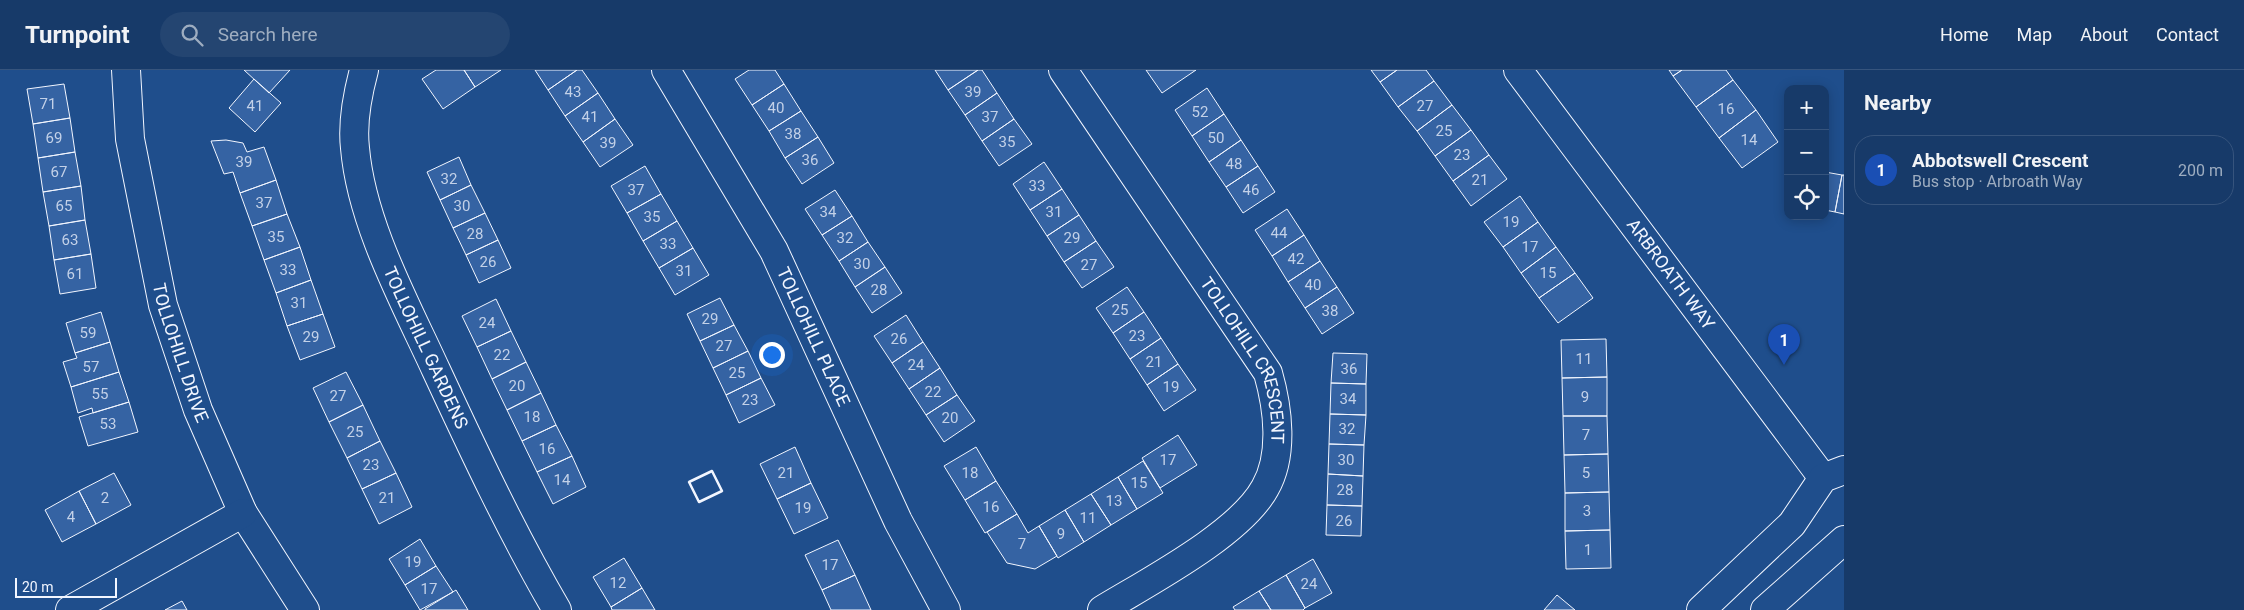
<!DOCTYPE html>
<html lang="en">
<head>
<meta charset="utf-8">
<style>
  :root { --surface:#173a69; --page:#244571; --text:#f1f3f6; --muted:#9eadc0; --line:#36547d; --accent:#ffb74d }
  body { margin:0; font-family:Roboto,sans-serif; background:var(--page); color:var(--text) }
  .controls { position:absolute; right:15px; top:15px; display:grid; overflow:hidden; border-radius:10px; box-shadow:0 2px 12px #0003 }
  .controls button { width:45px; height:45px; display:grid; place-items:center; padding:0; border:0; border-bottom:1px solid var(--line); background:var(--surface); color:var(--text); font:25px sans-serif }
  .scale { position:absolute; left:15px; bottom:12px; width:102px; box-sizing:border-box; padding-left:5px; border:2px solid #f2f6ff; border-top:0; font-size:14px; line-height:18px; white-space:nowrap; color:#f2f6ff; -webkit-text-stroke:4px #1f4e8c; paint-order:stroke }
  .you { position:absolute; left:771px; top:284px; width:18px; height:18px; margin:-12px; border:4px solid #fff; border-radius:50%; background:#1a73e8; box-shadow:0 0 0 8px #1a73e833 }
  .badge { display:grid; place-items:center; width:32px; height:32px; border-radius:50%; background:var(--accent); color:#fff; font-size:16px; font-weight:700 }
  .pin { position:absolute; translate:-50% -41px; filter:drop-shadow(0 1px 2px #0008) }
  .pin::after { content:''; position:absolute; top:26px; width:18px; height:15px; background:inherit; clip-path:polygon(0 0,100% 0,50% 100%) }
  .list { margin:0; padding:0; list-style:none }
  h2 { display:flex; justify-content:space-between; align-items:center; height:65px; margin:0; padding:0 20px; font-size:21px }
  h2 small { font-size:16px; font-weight:400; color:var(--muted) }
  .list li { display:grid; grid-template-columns:32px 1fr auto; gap:15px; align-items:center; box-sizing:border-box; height:70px; margin:0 10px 10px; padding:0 10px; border:1px solid var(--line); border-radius:20px }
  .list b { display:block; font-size:19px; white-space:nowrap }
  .list p { margin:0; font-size:16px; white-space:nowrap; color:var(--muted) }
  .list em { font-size:16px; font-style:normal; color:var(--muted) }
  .icon { flex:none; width:28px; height:28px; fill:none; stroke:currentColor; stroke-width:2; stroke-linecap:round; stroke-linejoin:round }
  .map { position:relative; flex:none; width:1844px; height:540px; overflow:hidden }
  header { display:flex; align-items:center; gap:30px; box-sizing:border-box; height:70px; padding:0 25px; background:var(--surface); border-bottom:1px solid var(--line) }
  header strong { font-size:24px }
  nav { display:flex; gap:28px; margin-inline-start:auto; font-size:18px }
  .search { width:350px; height:45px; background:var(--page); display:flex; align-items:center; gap:12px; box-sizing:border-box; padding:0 18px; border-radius:28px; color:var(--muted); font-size:19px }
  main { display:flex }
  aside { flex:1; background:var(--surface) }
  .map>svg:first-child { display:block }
</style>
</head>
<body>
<header>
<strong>Turnpoint</strong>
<div class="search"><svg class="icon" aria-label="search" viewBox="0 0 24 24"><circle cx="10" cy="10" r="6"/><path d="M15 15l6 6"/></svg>Search here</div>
<nav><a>Home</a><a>Map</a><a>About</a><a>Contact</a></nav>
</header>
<main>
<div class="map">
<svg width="1844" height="540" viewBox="0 0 1844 540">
  <rect width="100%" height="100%" fill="#1f4e8c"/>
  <path fill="#3563a3" stroke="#f2f6ff" d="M244 0H290L269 23Z
    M436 0H464L475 17 443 39 422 9Z
    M464 0H501L475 17Z
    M535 0H577L548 20Z
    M577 0H582L598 23 565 46 548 20Z
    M749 0H775L784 14 752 35 735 9Z
    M935 0H978L948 20Z
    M978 0H982L997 23 965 45 948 20Z
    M1146 0H1196L1162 23Z
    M1371 0H1397L1380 12Z
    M1397 0H1426L1434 11 1398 37 1380 12Z
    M1669 0H1682L1673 6Z
    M1682 0H1726L1733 10 1696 37 1673 6Z
    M254 9 281 33 255 62 229 38Z
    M1733 10 1756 40 1719 68 1696 37Z
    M1434 11 1452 35 1417 61 1398 37Z
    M64 14 70 48 33 54 27 19Z
    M784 14 801 41 769 61 752 35Z
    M1207 18 1224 44 1192 66 1175 40Z
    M598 23 615 49 583 72 565 46Z
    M997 23 1014 49 982 71 965 45Z
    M1452 35 1471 60 1435 86 1417 61Z
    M1756 40 1778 72 1742 98 1719 68Z
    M801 41 818 67 785 88 769 61Z
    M1224 44 1241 70 1209 92 1192 66Z
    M70 48 75 82 38 88 33 54Z
    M615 49 633 75 600 97 583 72Z
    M1014 49 1032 74 999 96 982 71Z
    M1471 60 1489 85 1453 111 1435 86Z
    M818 67 834 93 802 114 785 88Z
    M226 70 243 73 247 82 264 77 276 110 240 123 233 102 224 104 211 71Z
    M1241 70 1258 96 1226 117 1209 92Z
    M75 82 81 116 43 122 38 88Z
    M1489 85 1507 109 1471 136 1453 111Z
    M459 87 471 115 440 130 427 102Z
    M1044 92 1062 119 1030 140 1013 114Z
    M645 96 661 124 627 143 611 116Z
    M1258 96 1275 122 1243 143 1226 117Z
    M1825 102 1842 105 1835 142 1825 140Z
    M1842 105H1844V144L1835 142Z
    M276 110 287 144 252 156 240 123Z
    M471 115 485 143 453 158 440 130Z
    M81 116 85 150 49 156 43 122Z
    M1062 119 1079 145 1047 166 1030 140Z
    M835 120 852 146 822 165 805 139Z
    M661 124 677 151 643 171 627 143Z
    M1520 126 1538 152 1503 177 1484 152Z
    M1287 139 1304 165 1272 186 1255 160Z
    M485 143 498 170 466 185 453 158Z
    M287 144 300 177 264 190 252 156Z
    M1079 145 1096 171 1064 192 1047 166Z
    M852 146 868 172 839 191 822 165Z
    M85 150 91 184 54 190 49 156Z
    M677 151 693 178 659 198 643 171Z
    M1538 152 1556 177 1521 203 1503 177Z
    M1304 165 1320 191 1288 212 1272 186Z
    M498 170 511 198 479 213 466 185Z
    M1096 171 1114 197 1082 218 1064 192Z
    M868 172 885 197 855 217 839 191Z
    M300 177 311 210 276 223 264 190Z
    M1556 177 1575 203 1539 228 1521 203Z
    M693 178 709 205 675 225 659 198Z
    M91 184 96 218 60 224 54 190Z
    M1320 191 1337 217 1305 238 1288 212Z
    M885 197 902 223 872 243 855 217Z
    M1575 203 1593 228 1558 253 1539 228Z
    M311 210 323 244 287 256 276 223Z
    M1127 217 1144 242 1113 263 1096 238Z
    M1337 217 1354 243 1322 264 1305 238Z
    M720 228 734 255 700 271 687 244Z
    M496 229 511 261 477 277 462 246Z
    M101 242 110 272 75 283 66 253Z
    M1144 242 1161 268 1130 289 1113 263Z
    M323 244 335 277 300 290 287 256Z
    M906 245 923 272 892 293 874 266Z
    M734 255 748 281 713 298 700 271Z
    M511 261 526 292 492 309 477 277Z
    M1161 268 1178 294 1147 315 1130 289Z
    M1606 269 1607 307 1562 308 1561 270Z
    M110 272 119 302 71 317 63 292 77 288 75 283Z
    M923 272 940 298 909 319 892 293Z
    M748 281 761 308 726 325 713 298Z
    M1333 283 1367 284 1366 314 1331 313Z
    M526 292 541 323 507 340 492 309Z
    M1178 294 1196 320 1164 341 1147 315Z
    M940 298 957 325 926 345 909 319Z
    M119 302 129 332 93 343 92 338 78 343 71 317Z
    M346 302 363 335 329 352 313 318Z
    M1607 307V346H1563L1562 308Z
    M761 308 775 335 739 353 726 325Z
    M1331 313 1366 314V345L1330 344Z
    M541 323 556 355 522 371 507 340Z
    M957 325 975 351 944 372 926 345Z
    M129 332 138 362 88 376 79 347Z
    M363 335 380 371 347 388 329 352Z
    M1330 344 1366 345 1364 375 1329 374Z
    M1563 346H1607L1608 384 1564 385Z
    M556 355 572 386 537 402 522 371Z
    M1178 365 1197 395 1160 418 1142 388Z
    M380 371 396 403 362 419 347 388Z
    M1329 374 1364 375 1363 406 1328 404Z
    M795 377 811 413 777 429 760 394Z
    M976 377 996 411 965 430 944 396Z
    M1608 384 1609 422 1565 423 1564 385Z
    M572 386 586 417 553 434 537 402Z
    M1143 391 1163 423 1137 439 1118 407Z
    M114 403 131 435 96 454 79 421Z
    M396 403 412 437 379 454 362 419Z
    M1328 404 1363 406 1362 436 1327 435Z
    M1118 407 1137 439 1111 455 1091 424Z
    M996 411 1017 444 985 463 965 430Z
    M811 413 828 448 794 464 777 429Z
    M79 421 96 454 62 472 45 440Z
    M1609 422 1610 460 1565 461V423Z
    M1091 424 1111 455 1084 472 1065 440Z
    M1327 435 1362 436 1361 466 1326 465Z
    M1065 440 1084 472 1058 488 1039 456Z
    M1017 444 1028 463 1039 456 1057 486 1035 499 1007 493 987 462Z
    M1610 460 1611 498 1566 499 1565 461Z
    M420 469 436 496 405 515 389 489Z
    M838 470 855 505 822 520 805 485Z
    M624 488 642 518 611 537 593 507Z
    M1313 489 1332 523 1305 538 1286 505Z
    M436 496 453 522 420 540 405 515Z
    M855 505 871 540H831L822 520Z
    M1286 505 1305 538 1303 540H1271L1259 521Z
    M642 518 655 540H612L611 537Z
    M456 520 468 540H425V539Z
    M1259 521 1271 540H1235L1233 537Z
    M1557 525 1575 540H1544Z
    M182 531 187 540H165Z"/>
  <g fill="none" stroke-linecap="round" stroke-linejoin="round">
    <defs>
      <g id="street">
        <path id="s1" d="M126 0 130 69 163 235 198 340 243 443 305 540"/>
        <path id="s2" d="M364 0C357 26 352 52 355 78 361 149 400 223 430 287 470 373 509 458 557 540"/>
        <path id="s3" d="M666 0 774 181 898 451 946 540"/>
        <path id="s4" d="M1063 0 1268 303C1278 338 1284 385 1265 418 1240 464 1148 512 1102 540"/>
        <path d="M70 540 243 443"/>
      </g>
      <g id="secondary">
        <path id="s5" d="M1518 0 1823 408"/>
        <path d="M1701 540 1792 454 1823 408 1844 400"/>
        <path d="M1765 540 1844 470"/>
      </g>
    </defs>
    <use href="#street" stroke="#f2f6ff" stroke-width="30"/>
    <use href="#secondary" stroke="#f2f6ff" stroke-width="30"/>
    <use href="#street" stroke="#1f4e8c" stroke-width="28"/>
    <use href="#secondary" stroke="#1f4e8c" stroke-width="28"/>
    <path stroke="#f2f6ff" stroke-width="2.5" d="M712 401 722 421 699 432 689 412Z"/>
  </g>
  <g text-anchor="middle" stroke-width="4" stroke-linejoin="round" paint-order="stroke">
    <g font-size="15" fill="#c3d1e8">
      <text x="573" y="27">43</text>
      <text x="973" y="27">39</text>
      <text x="48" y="39">71</text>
      <text x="255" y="41">41</text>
      <text x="1425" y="41">27</text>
      <text x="776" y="43">40</text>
      <text x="1726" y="44">16</text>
      <text x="1200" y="47">52</text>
      <text x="590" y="52">41</text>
      <text x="990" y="52">37</text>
      <text x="1444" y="66">25</text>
      <text x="793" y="69">38</text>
      <text x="54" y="73">69</text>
      <text x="1216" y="73">50</text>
      <text x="1749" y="75">14</text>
      <text x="1007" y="77">35</text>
      <text x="608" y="78">39</text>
      <text x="1462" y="90">23</text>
      <text x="810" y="95">36</text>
      <text x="244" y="97">39</text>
      <text x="1234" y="99">48</text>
      <text x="59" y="107">67</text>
      <text x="449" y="114">32</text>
      <text x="1480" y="115">21</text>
      <text x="1037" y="121">33</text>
      <text x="636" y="125">37</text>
      <text x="1251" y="125">46</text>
      <text x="264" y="138">37</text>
      <text x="64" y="141">65</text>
      <text x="462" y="141">30</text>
      <text x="828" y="147">34</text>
      <text x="1054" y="147">31</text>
      <text x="652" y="152">35</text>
      <text x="1511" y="157">19</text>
      <text x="1279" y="168">44</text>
      <text x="475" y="169">28</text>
      <text x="276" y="172">35</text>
      <text x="845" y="173">32</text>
      <text x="1072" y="173">29</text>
      <text x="70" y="175">63</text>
      <text x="668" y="179">33</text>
      <text x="1530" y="182">17</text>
      <text x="1296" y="194">42</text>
      <text x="488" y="197">26</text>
      <text x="862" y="199">30</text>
      <text x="1089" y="200">27</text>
      <text x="288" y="205">33</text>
      <text x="684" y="206">31</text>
      <text x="1548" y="208">15</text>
      <text x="75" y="209">61</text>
      <text x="1313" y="220">40</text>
      <text x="879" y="225">28</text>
      <text x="299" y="238">31</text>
      <text x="1120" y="245">25</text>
      <text x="1330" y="246">38</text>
      <text x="710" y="254">29</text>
      <text x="487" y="258">24</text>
      <text x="88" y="268">59</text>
      <text x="1137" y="271">23</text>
      <text x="311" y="272">29</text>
      <text x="899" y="274">26</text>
      <text x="724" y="281">27</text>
      <text x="502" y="290">22</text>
      <text x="1584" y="294">11</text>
      <text x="1154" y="297">21</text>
      <text x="916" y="300">24</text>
      <text x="91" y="302">57</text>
      <text x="1349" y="304">36</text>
      <text x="737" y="308">25</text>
      <text x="517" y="321">20</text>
      <text x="1171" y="322">19</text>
      <text x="933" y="327">22</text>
      <text x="100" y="329">55</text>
      <text x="338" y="331">27</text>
      <text x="1585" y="332">9</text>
      <text x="1348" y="334">34</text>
      <text x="750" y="335">23</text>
      <text x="532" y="352">18</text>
      <text x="950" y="353">20</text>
      <text x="108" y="359">53</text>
      <text x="1347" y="364">32</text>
      <text x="355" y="367">25</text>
      <text x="1586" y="370">7</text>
      <text x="547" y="384">16</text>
      <text x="1168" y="395">17</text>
      <text x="1346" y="395">30</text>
      <text x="371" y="400">23</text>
      <text x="786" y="408">21</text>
      <text x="970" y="408">18</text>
      <text x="1586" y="408">5</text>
      <text x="562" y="415">14</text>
      <text x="1139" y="418">15</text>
      <text x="1345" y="425">28</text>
      <text x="105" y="433">2</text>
      <text x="387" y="433">21</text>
      <text x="1114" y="436">13</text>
      <text x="991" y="442">16</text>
      <text x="803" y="443">19</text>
      <text x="1587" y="446">3</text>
      <text x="71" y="452">4</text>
      <text x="1088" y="453">11</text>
      <text x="1344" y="456">26</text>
      <text x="1061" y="469">9</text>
      <text x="1022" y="479">7</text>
      <text x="1588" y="485">1</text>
      <text x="413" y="497">19</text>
      <text x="830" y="500">17</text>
      <text x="618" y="518">12</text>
      <text x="1309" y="519">24</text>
      <text x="429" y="524">17</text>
    </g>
    <g font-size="18" fill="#f2f6ff" stroke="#1f4e8c">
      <text dy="6" stroke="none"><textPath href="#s5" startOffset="255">ARBROATH WAY</textPath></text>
      <text dy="6" stroke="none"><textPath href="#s3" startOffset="305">TOLLOHILL PLACE</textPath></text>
      <text dy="6" stroke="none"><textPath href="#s2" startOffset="292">TOLLOHILL GARDENS</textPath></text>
      <text dy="6" stroke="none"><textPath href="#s1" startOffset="289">TOLLOHILL DRIVE</textPath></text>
      <text dy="6" stroke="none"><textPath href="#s4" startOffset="345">TOLLOHILL CRESCENT</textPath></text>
    </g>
  </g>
</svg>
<div class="controls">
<button>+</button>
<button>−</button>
<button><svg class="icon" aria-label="locate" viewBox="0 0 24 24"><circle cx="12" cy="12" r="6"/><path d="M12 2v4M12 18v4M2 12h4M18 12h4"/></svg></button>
</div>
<div class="scale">20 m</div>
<div class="you"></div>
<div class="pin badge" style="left:1784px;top:295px;background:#1a4fb4">1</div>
</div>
<aside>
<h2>Nearby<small></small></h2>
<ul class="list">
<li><span class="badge" style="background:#1a4fb4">1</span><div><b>Abbotswell Crescent</b><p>Bus stop · Arbroath Way</p></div><em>200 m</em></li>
</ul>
</aside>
</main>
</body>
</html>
